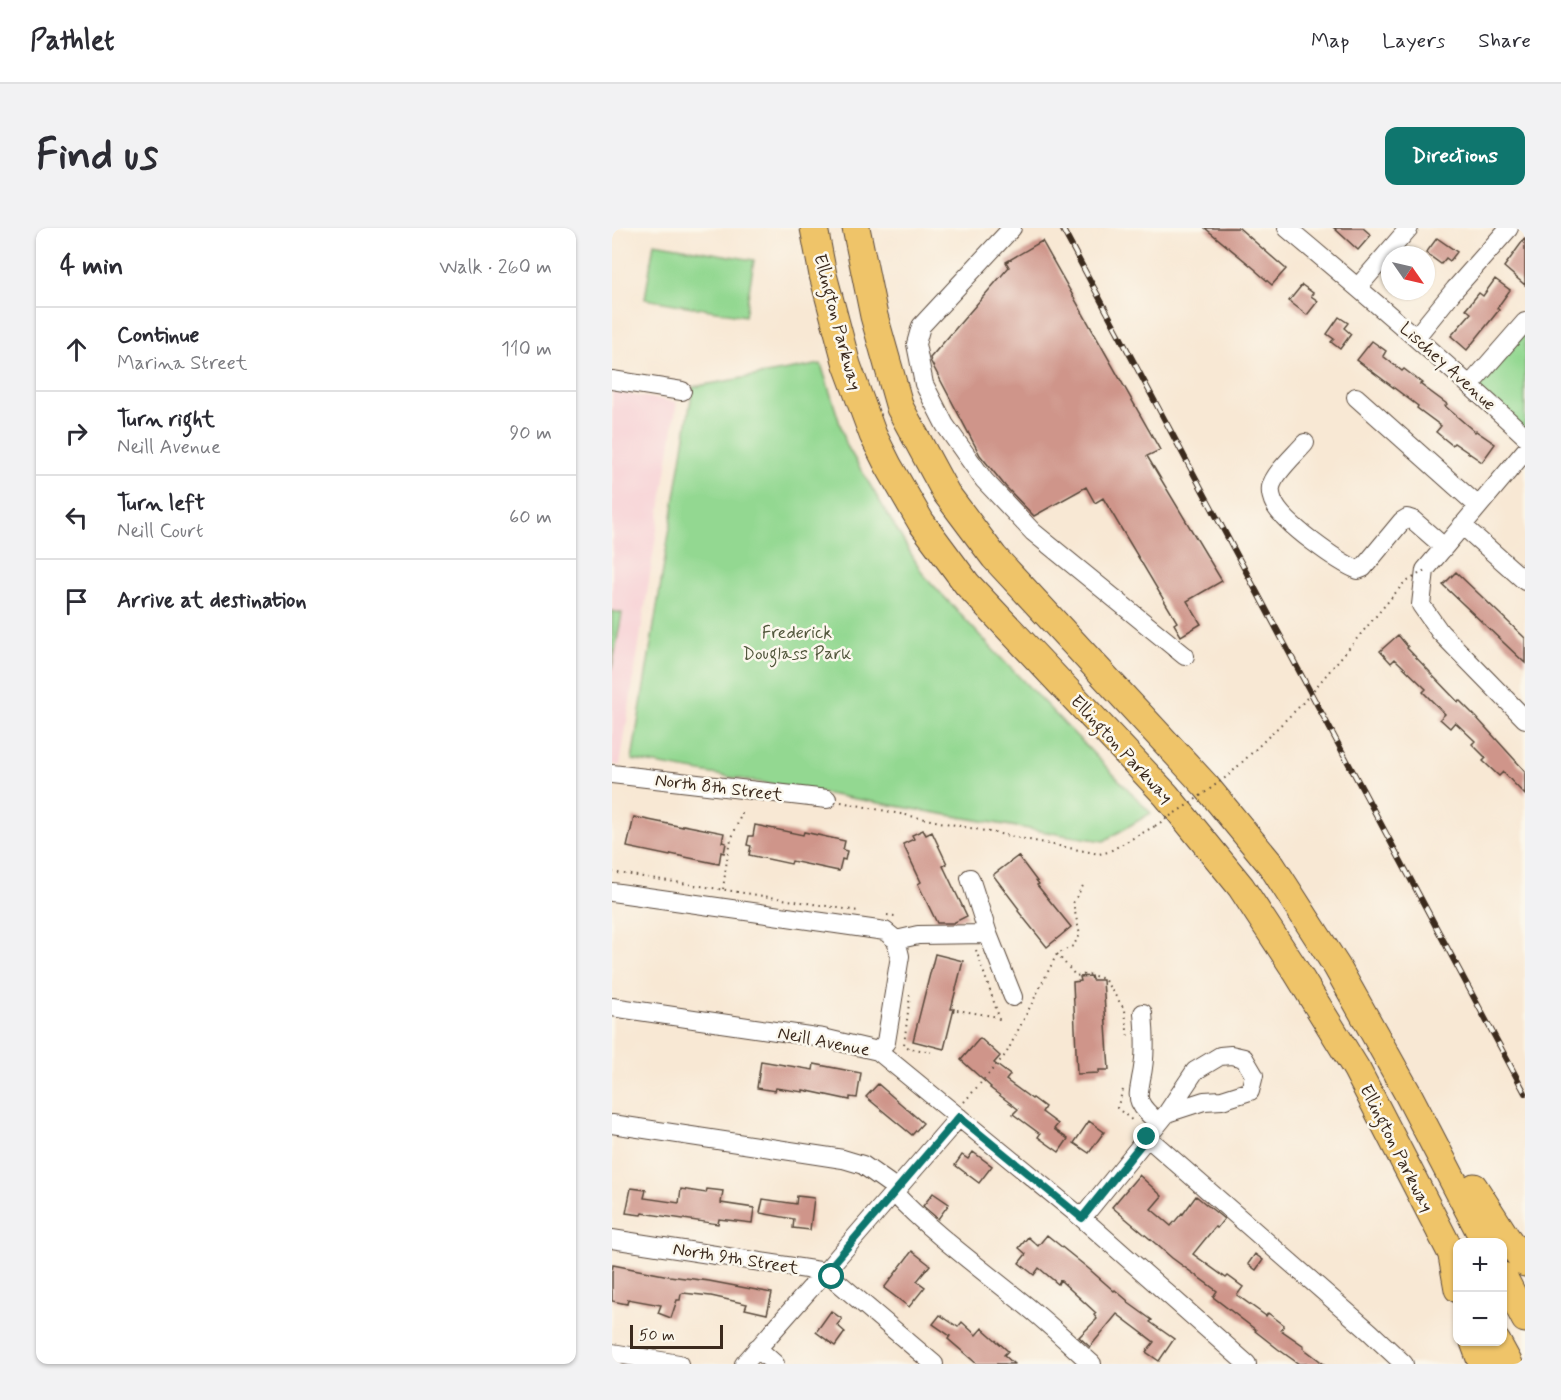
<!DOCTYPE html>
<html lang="en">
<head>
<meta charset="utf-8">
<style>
  :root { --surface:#fff; --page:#f2f2f3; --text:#2b2b33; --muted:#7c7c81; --line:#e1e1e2; --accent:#0f766e }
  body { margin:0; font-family:Mynerve,sans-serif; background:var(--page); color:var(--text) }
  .controls { position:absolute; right:18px; bottom:18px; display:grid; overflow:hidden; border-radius:12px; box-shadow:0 2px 4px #0004 }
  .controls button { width:54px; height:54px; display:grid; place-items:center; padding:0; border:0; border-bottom:2px solid var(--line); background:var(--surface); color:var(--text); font:30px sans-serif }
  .compass { position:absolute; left:769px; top:18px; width:54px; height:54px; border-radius:50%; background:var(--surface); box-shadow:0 2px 4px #0004; rotate:124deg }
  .scale { position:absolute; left:18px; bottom:15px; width:93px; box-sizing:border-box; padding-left:6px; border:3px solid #3b2a1e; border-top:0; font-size:16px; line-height:21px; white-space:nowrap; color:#3b2a1e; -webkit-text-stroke:4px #fbf7ec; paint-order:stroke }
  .stop { position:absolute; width:18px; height:18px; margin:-14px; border:4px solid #0f766e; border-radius:50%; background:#fff }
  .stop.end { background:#0f766e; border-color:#fff; box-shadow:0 2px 6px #0008 }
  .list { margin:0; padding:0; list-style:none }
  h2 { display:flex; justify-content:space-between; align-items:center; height:78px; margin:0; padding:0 24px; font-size:26px }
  h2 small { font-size:20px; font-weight:400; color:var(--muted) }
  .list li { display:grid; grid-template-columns:39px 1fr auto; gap:18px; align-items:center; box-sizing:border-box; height:84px; padding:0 24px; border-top:2px solid var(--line) }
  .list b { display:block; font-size:22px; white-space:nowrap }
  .list p { margin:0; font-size:20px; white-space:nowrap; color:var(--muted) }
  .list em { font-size:20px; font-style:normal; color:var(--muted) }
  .icon { flex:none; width:33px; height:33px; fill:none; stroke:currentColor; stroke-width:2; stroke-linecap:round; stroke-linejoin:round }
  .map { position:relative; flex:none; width:913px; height:1136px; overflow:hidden; border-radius:12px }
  header { display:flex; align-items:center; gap:36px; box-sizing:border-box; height:84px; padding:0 30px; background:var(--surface); border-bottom:2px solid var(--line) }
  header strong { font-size:28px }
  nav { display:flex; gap:33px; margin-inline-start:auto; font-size:21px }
  .intro { display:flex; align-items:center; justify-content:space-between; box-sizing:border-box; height:144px; padding:0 36px }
  h1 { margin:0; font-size:42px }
  .button { padding:15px 27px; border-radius:12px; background:var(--accent); color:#fff; font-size:21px; font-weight:700 }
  main { display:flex; gap:36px; padding:0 36px }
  aside { flex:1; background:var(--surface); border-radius:12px; box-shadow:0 2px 4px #0004 }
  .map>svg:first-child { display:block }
</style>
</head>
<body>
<header>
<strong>Pathlet</strong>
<nav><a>Map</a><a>Layers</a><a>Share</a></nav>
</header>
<div class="intro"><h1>Find us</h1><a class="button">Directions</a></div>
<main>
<aside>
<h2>4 min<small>Walk · 260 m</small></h2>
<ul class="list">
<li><svg class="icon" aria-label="ahead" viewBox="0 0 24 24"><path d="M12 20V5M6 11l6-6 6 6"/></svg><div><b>Continue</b><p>Marina Street</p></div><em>110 m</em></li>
<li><svg class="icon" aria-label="right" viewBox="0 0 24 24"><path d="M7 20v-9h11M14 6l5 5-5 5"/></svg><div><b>Turn right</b><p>Neill Avenue</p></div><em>90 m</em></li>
<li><svg class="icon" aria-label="left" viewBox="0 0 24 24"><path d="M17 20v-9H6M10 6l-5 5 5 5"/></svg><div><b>Turn left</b><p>Neill Court</p></div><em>60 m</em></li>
<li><svg class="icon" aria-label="arrive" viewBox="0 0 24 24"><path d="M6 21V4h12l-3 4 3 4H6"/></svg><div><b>Arrive at destination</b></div></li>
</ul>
</aside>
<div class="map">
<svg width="913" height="1136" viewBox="0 0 913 1136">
  <rect width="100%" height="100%" fill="#fbf7ec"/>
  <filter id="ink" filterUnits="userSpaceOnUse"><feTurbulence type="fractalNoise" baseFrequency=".0167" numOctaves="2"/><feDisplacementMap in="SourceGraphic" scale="12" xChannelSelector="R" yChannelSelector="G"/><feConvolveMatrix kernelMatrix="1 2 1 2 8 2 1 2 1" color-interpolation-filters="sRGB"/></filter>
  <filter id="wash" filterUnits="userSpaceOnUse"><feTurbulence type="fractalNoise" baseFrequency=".008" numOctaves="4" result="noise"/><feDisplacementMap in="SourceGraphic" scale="24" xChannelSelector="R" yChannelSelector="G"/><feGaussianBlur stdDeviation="1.35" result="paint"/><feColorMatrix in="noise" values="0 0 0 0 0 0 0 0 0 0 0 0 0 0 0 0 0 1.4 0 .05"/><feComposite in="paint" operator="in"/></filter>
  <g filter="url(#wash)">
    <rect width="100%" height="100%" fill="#f8e8d4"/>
    <path fill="#f7cfd4" d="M0 164 65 174 8 538 0 536Z"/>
    <path fill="#93d891" stroke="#678158" stroke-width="1.5" d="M42 15 142 32 133 88 33 71Z
      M913 94V206L858 157Z
      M209 136 235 218 311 346 386 427 539 585 492 613 451 607 20 532 81 159Z
      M0 383 10 385 0 441Z"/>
    <g id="blocks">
      <path fill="#cf958a" d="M593 0H627L674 41 660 57 644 43V42Z
        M722 0H751L759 7 746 22Z
        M825 10 845 24 838 33 834 30 829 36 814 25Z
        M913 10V57L892 39Z
        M430 13 548 222 535 228 610 353 575 373 589 396 569 408 562 396 565 394 491 270 483 275 474 259 422 288 394 259 368 227 319 134 318 130 397 39 394 34Z
        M883 51 898 62 885 80 887 82 855 122 839 108 859 85 854 81 867 65 871 68Z
        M690 57 701 65 699 68 706 73 695 87 677 73Z
        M727 89 736 95 732 100 739 106 728 121 719 114 722 111 715 106Z
        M760 113 774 123 771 128 790 143 792 141 810 155 808 156 835 176 833 178 863 204 864 203 883 216 870 234 842 215 840 217 824 204 829 198 805 180 806 178 745 132Z
        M844 344 913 410V435L831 357Z
        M786 407 796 419 795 420 818 444V445L846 474 847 472 865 490 913 543V567L891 544 887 548 871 533 874 530 860 516 863 513 843 494 838 500 828 491 833 486 811 464 814 461 783 431 779 435 768 423Z
        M22 589 71 599V597L112 605 110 614 114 615 112 625 109 624 107 636 59 626 58 628 15 619Z
        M143 597 191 607 192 604 233 613 231 622 235 623 233 632 230 631 227 643 180 633 179 636 137 627 139 618 135 617 137 608H141Z
        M311 602 314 607 320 604 335 636 331 638 355 688 341 695H325L306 656 309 654 291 616 302 611 300 607Z
        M406 628 427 656 425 657 459 699 435 719 406 683 407 681 381 647Z
        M323 726 351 733 339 781H342L332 821 301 813Z
        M479 748 480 752H491L497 842H487V845L465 846 461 754 469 753 468 749Z
        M368 810 388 828 382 835 398 847 394 852 420 871 421 870 433 879 430 884 446 896 442 901 456 911 447 924 426 909 428 906 401 886 406 881 378 860 379 859 349 832Z
        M149 833 201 842 202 836 249 845 245 870 238 869V872L191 862V864L164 860 163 863 145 860Z
        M266 856 311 895 300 907 254 869Z
        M477 893 492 904 477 925 462 915Z
        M361 924 380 938 367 955 343 937 350 927 356 931Z
        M527 947 550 968 539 981 559 998 570 985 571 986 584 968 612 991 605 1000 603 999 581 1026 614 1050 616 1048 631 1059 625 1067 654 1088 656 1085 672 1097 669 1102 692 1118 691 1120 712 1136H687L666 1121 643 1103 644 1102 601 1069 605 1063 560 1030 544 1016 500 979Z
        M19 960 34 962 32 970 67 975 69 961 94 965 95 961 111 963 109 975 142 980 140 995 107 991 106 996 30 985 29 987 14 985Z
        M321 965 337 976 326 991 311 978Z
        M185 968 202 970 198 1002 181 1000 182 991 148 985 151 971 184 976Z
        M435 1007 477 1041 502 1063 503 1062 516 1073 515 1074 540 1092 538 1094 562 1111 547 1133 534 1124 542 1114 505 1086 478 1119 467 1109 485 1091 482 1087 484 1085 448 1052 446 1056 427 1040 422 1047 407 1035 414 1026 407 1020 416 1009 426 1018Z
        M300 1023 318 1037 305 1053 313 1059 297 1079 272 1060Z
        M643 1026 651 1032 644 1042 636 1036Z
        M1 1037 57 1048 97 1053 160 1065 155 1086 133 1081 135 1076 99 1068 71 1065 69 1066 68 1072H65L59 1090 46 1085 49 1077 16 1071 15 1076 0 1073V1044Z
        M219 1083 230 1091 225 1097 233 1104 223 1118 204 1104Z
        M328 1087 346 1099 350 1094 364 1107 370 1100 396 1123 392 1127 402 1136H365L336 1111 338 1108 321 1096Z"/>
    </g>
  </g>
  <g filter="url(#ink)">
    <use href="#blocks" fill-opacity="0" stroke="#574639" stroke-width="1.5"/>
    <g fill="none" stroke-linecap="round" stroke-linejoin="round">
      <defs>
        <path id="minor" d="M400 0 309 98 304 116 312 156 333 197 372 252 421 304 573 428
          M675 0C756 68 836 136 913 208
          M746 59 797 0
          M804 109 843 61 897 0
          M0 152 70 163
          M858 157 913 94
          M744 169 866 278
          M693 215C684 226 662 245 659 259 658 264 660 272 663 277 673 296 726 334 746 342L751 340 790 293 795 290 801 292 832 319
          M913 223 813 342 809 377 828 404 913 491
          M850 297 913 353
          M0 546 215 571
          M358 650 376 706
          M0 664 273 703 284 712 288 728 274 814 266 823
          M284 712 306 707 376 706 401 769
          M0 779 211 810 266 823 470 990 635 1136
          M531 785C533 808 534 829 529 851 528 859 525 867 528 874 532 883 540 889 547 895
          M0 896 231 931 251 937 285 961
          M535 909 758 1104 792 1136
          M282 965C321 1006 367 1039 411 1075 435 1094 457 1115 480 1136
          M470 990 555 885 592 873 610 872 638 863 642 847 632 830 619 827 608 828 583 843 555 885
          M0 1011 214 1044 322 1136
          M145 1120 163 1136
          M0 1125 67 1136
          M132 1136 219 1037 347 889"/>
        <path id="highway" d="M202 0 211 47 235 137 261 207 276 237 309 294 355 356 554 567 629 659 684 743 745 842 846 1038
          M244 0 262 88 288 180 334 265 382 329 594 558 660 638 725 739 795 864 873 1014
          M862 959 894 1009 913 1035
          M840 1028 846 1061
          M891 1048 913 1091
          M862 1114 870 1136
          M885 1114 897 1136"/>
      </defs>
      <use href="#minor" stroke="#574639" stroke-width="20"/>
      <use href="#highway" stroke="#574639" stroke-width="29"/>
      <path stroke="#574639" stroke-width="2" stroke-dasharray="1.5 4.5" stroke-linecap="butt" d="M229 574 487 626 496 624 543 598
        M0 644 246 683
        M111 661 117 617 131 582
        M275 687 283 688
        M364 722 386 786 387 792
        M445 726 464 748 476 746 492 751 513 782 516 812
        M298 767 292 817 297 820 319 824
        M345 782 386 789
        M511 862 505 880 521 893
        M352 874 394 826 445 726 461 718 468 707 461 675 472 656"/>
      <use href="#minor" stroke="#fff" stroke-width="18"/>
      <use href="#highway" stroke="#efc469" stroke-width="27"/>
      <defs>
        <path id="rail" d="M450 0 913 865"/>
      </defs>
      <use href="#rail" stroke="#3b2a1e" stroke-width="6"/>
      <use href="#rail" stroke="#fbf7ec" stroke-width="4" stroke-dasharray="11" stroke-linecap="butt"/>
      <path stroke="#574639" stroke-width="2" stroke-dasharray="1.5 4.5" stroke-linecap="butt" d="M543 598 580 574 617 547 688 478 791 356 813 342"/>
    </g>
  </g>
  <g fill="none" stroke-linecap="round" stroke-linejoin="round" filter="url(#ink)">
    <path stroke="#0f766e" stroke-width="8" d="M220 1049 214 1044 347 889 470 990 535 909"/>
  </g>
  <g text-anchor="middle" stroke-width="5" stroke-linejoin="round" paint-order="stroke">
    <g font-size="18" fill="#3b2a1e" stroke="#fbf7ec">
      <text transform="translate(226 94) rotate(75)" y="6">Ellington Parkway</text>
      <text transform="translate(836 138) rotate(42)" y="6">Lischey Avenue</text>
      <text transform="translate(510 521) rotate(47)" y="6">Ellington Parkway</text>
      <text transform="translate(107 559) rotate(7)" y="6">North 8th Street</text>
      <text transform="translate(212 813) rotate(11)" y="6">Neill Avenue</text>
      <text transform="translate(785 920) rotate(63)" y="6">Ellington Parkway</text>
      <text transform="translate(124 1030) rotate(9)" y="6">North 9th Street</text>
    </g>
    <g font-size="18" fill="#51563b" stroke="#fbf7ec">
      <text x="185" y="410">Frederick<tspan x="185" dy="21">Douglass Park</tspan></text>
    </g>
  </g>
</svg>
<div class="controls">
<button>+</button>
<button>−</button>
</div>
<svg class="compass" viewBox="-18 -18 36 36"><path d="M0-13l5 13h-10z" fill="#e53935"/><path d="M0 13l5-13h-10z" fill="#7c7c81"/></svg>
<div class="scale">50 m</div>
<div class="stop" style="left:220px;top:1049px"></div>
<div class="stop end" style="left:535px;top:909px"></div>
</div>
</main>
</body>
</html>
